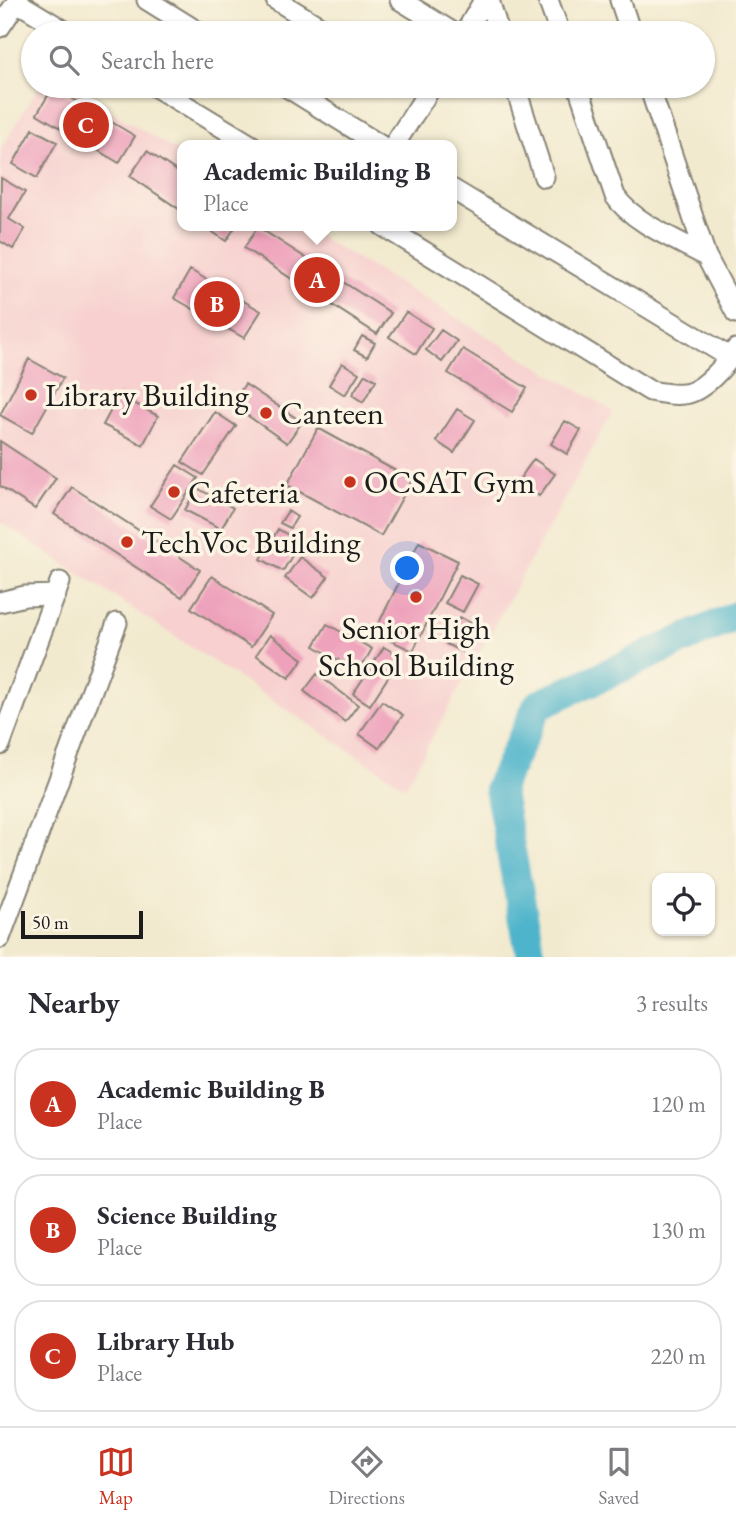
<!DOCTYPE html>
<html lang="en">
<head>
<meta charset="utf-8">
<style>
  :root { --surface:#fff; --page:#f7f7f7; --text:#2b2b33; --muted:#7c7c81; --line:#e1e1e2; --accent:#c8321e }
  body { margin:0; font-family:"EB Garamond",serif; background:var(--page); color:var(--text) }
  .controls { position:absolute; right:21px; bottom:21px; display:grid; overflow:hidden; border-radius:14px; box-shadow:0 2px 5px #0004 }
  .controls button { width:63px; height:63px; display:grid; place-items:center; padding:0; border:0; border-bottom:2px solid var(--line); background:var(--surface); color:var(--text); font:35px sans-serif }
  .scale { position:absolute; left:21px; bottom:18px; width:122px; box-sizing:border-box; padding-left:7px; border:4px solid #1c1c1c; border-top:0; font-size:19px; line-height:24px; white-space:nowrap; color:#1c1c1c; -webkit-text-stroke:5px #fcf5e5; paint-order:stroke }
  .you { position:absolute; left:408px; top:569px; width:24px; height:24px; margin:-18px; border:5px solid #fff; border-radius:50%; background:#1a73e8; box-shadow:0 0 0 10px #1a73e833 }
  .badge { display:grid; place-items:center; width:46px; height:46px; border-radius:50%; background:var(--accent); color:#fff; font-size:23px; font-weight:700 }
  .pin { position:absolute; translate:-50% -50%; border:4px solid #fff; box-shadow:0 2px 7px #0006 }
  .popup { position:absolute; left:177px; top:140px; width:280px; height:91px; box-sizing:border-box; display:grid; place-content:center; border-radius:14px; background:var(--surface); filter:drop-shadow(0 2px 5px #0005); font-size:23px; white-space:nowrap; color:var(--muted) }
  .popup b { font-size:26px; color:var(--text) }
  .popup::after { content:''; position:absolute; left:50%; top:100%; margin-left:-14px; border:14px solid transparent; border-top-color:var(--surface) }
  .list { margin:0; padding:0; list-style:none }
  h2 { display:flex; justify-content:space-between; align-items:center; height:91px; margin:0; padding:0 28px; font-size:30px }
  h2 small { font-size:23px; font-weight:400; color:var(--muted) }
  .list li { display:grid; grid-template-columns:46px 1fr auto; gap:21px; align-items:center; box-sizing:border-box; height:112px; margin:0 14px 14px; padding:0 14px; border:2px solid var(--line); border-radius:28px }
  .list b { display:block; font-size:26px; white-space:nowrap }
  .list p { margin:0; font-size:23px; white-space:nowrap; color:var(--muted) }
  .list em { font-size:23px; font-style:normal; color:var(--muted) }
  .icon { flex:none; width:38px; height:38px; fill:none; stroke:currentColor; stroke-width:2; stroke-linecap:round; stroke-linejoin:round }
  .map { position:relative; flex:none; width:736px; height:957px; overflow:hidden }
  .search { position:absolute; background:var(--surface); box-shadow:0 2px 5px #0004; left:21px; right:21px; top:21px; height:77px; display:flex; align-items:center; gap:18px; box-sizing:border-box; padding:0 24px; border-radius:38px; color:var(--muted); font-size:26px }
  .sheet { height:469px; background:var(--surface) }
  nav { display:flex; justify-content:space-around; align-items:center; box-sizing:border-box; height:98px; border-top:2px solid var(--line); background:var(--surface); font-size:19px; color:var(--muted) }
  nav a { display:grid; justify-items:center; gap:4px }
  nav .on { color:var(--accent) }
  .map>svg:first-child { display:block }
</style>
</head>
<body>
<div class="map">
<svg width="736" height="957" viewBox="0 0 736 957">
  <rect width="100%" height="100%" fill="#fcf5e5"/>
  <filter id="ink" filterUnits="userSpaceOnUse"><feTurbulence type="fractalNoise" baseFrequency=".0143" numOctaves="2"/><feDisplacementMap in="SourceGraphic" scale="14" xChannelSelector="R" yChannelSelector="G"/><feConvolveMatrix kernelMatrix="1 2 1 2 8 2 1 2 1" color-interpolation-filters="sRGB"/></filter>
  <filter id="wash" filterUnits="userSpaceOnUse"><feTurbulence type="fractalNoise" baseFrequency=".00686" numOctaves="4" result="noise"/><feDisplacementMap in="SourceGraphic" scale="28" xChannelSelector="R" yChannelSelector="G"/><feGaussianBlur stdDeviation="1.57" result="paint"/><feColorMatrix in="noise" values="0 0 0 0 0 0 0 0 0 0 0 0 0 0 0 0 0 1.4 0 .05"/><feComposite in="paint" operator="in"/></filter>
  <g filter="url(#wash)">
    <rect width="100%" height="100%" fill="#f2eacf"/>
    <path fill="#f7d0cf" d="M39 86H67L182 154V226H302L613 411 405 787 0 522V151Z"/>
    <g fill="none" stroke-linecap="round" stroke-linejoin="round">
      <path stroke="#4db4cb" stroke-width="30" d="M531 957 499 788 538 705 736 616"/>
    </g>
    <g id="blocks">
      <path fill="#eea1bb" d="M53 87 135 136 119 163 37 114Z
        M33 129 57 142 37 178 13 164Z
        M147 151 182 175V211L130 176Z
        M1 178 25 192 9 219 25 229 13 249 0 241Z
        M204 226H236L226 241Z
        M258 227 391 313 377 334 244 248Z
        M190 270 261 311 244 338 174 298Z
        M406 312 432 328 416 354 389 337Z
        M441 330 457 341 442 362 426 350Z
        M362 336 375 343 367 357 354 350Z
        M463 349 527 388 512 412 448 373Z
        M29 359 63 378 32 433 0 415Z
        M342 363 359 373 345 395 329 385Z
        M365 374 376 380 363 402 352 395Z
        M245 384 302 422 287 443 231 404Z
        M119 395 158 416 143 445 103 425Z
        M457 409 475 420 454 453 436 441Z
        M215 412 236 426 203 475 182 462Z
        M565 421 581 430 567 454 551 444Z
        M318 428 412 480 381 536 287 485Z
        M0 441 56 478 35 509 0 486Z
        M534 459 555 474 539 496 518 481Z
        M177 465 198 478 171 519 150 506Z
        M72 487 200 570 182 597 54 514Z
        M197 488 233 508 221 529 185 510Z
        M288 511 297 517 290 528 280 523Z
        M278 529 300 542 283 571 261 559Z
        M419 542 458 561 413 651 374 633Z
        M300 557 328 577 313 598 285 578Z
        M460 575 478 584 463 612 445 603Z
        M212 576 272 615 251 647 191 608Z
        M460 617 476 626 462 652 446 644Z
        M327 624 372 649 359 672 314 646Z
        M270 635 303 659 289 678 256 655Z
        M384 647 401 657 370 705 353 694Z
        M317 674 358 705 345 722 304 691Z
        M382 701 403 715 379 748 359 734Z"/>
    </g>
  </g>
  <g filter="url(#ink)">
    <use href="#blocks" fill-opacity="0" stroke="#878376" stroke-width="2"/>
    <g fill="none" stroke-linecap="round" stroke-linejoin="round">
      <defs>
        <path id="street" d="M147 0 200 33
          M276 0 330 33
          M400 0 454 33
          M489 0 499 33
          M548 0 560 33
          M620 0 631 33
          M17 2 68 33
          M0 27 18 0
          M465 33 484 0
          M154 86 251 145
          M285 86 380 145
          M515 86 544 177
          M578 86 615 196C632 222 679 241 706 256
          M649 86 706 256 736 313
          M394 145 432 86
          M452 189 731 358
          M383 226 650 391C682 396 691 399 715 375 723 367 730 359 736 349
          M0 602 25 596 56 595
          M0 745 60 582
          M0 938 117 623"/>
      </defs>
      <use href="#street" stroke="#878376" stroke-width="23"/>
      <use href="#street" stroke="#fff" stroke-width="19"/>
    </g>
  </g>
  <g fill="#c8321e" stroke="#fcf5e5" stroke-width="2.5">
    <circle cx="31" cy="395" r="7"/>
    <circle cx="266" cy="413" r="7"/>
    <circle cx="350" cy="482" r="7"/>
    <circle cx="174" cy="492" r="7"/>
    <circle cx="127" cy="542" r="7"/>
    <circle cx="416" cy="597" r="7"/>
  </g>
  <g text-anchor="middle" stroke-width="7" stroke-linejoin="round" paint-order="stroke">
    <g font-size="32" fill="#1c1c1c" stroke="#fcf5e5" text-anchor="start">
      <text x="45" y="406">Library Building</text>
      <text x="280" y="424">Canteen</text>
      <text x="364" y="493">OCSAT Gym</text>
      <text x="188" y="503">Cafeteria</text>
      <text x="141" y="553">TechVoc Building</text>
      <text x="416" y="639" text-anchor="middle">Senior High<tspan x="416" dy="37">School Building</tspan></text>
    </g>
  </g>
</svg>
<div class="controls">
<button><svg class="icon" aria-label="locate" viewBox="0 0 24 24"><circle cx="12" cy="12" r="6"/><path d="M12 2v4M12 18v4M2 12h4M18 12h4"/></svg></button>
</div>
<div class="scale">50 m</div>
<div class="you"></div>
<div class="pin badge" style="left:317px;top:280px">A</div>
<div class="popup"><b>Academic Building B</b>Place</div>
<div class="pin badge" style="left:217px;top:304px">B</div>
<div class="pin badge" style="left:86px;top:125px">C</div>
<div class="search"><svg class="icon" aria-label="search" viewBox="0 0 24 24"><circle cx="10" cy="10" r="6"/><path d="M15 15l6 6"/></svg>Search here</div>
</div>
<section class="sheet">
<h2>Nearby<small>3 results</small></h2>
<ul class="list">
<li><span class="badge">A</span><div><b>Academic Building B</b><p>Place</p></div><em>120 m</em></li>
<li><span class="badge">B</span><div><b>Science Building</b><p>Place</p></div><em>130 m</em></li>
<li><span class="badge">C</span><div><b>Library Hub</b><p>Place</p></div><em>220 m</em></li>
</ul>
</section>
<nav>
<a class="on"><svg class="icon" aria-label="map" viewBox="0 0 24 24"><path d="M3 6l6-2 6 2 6-2v14l-6 2-6-2-6 2zM9 4v14M15 6v14"/></svg>Map</a>
<a><svg class="icon" aria-label="directions" viewBox="0 0 24 24"><path d="M12 3l9 9-9 9-9-9zM9 14v-3h6M13 9l2 2-2 2"/></svg>Directions</a>
<a><svg class="icon" aria-label="saved" viewBox="0 0 24 24"><path d="M7 4h10v16l-5-4-5 4z"/></svg>Saved</a>
</nav>
</body>
</html>
